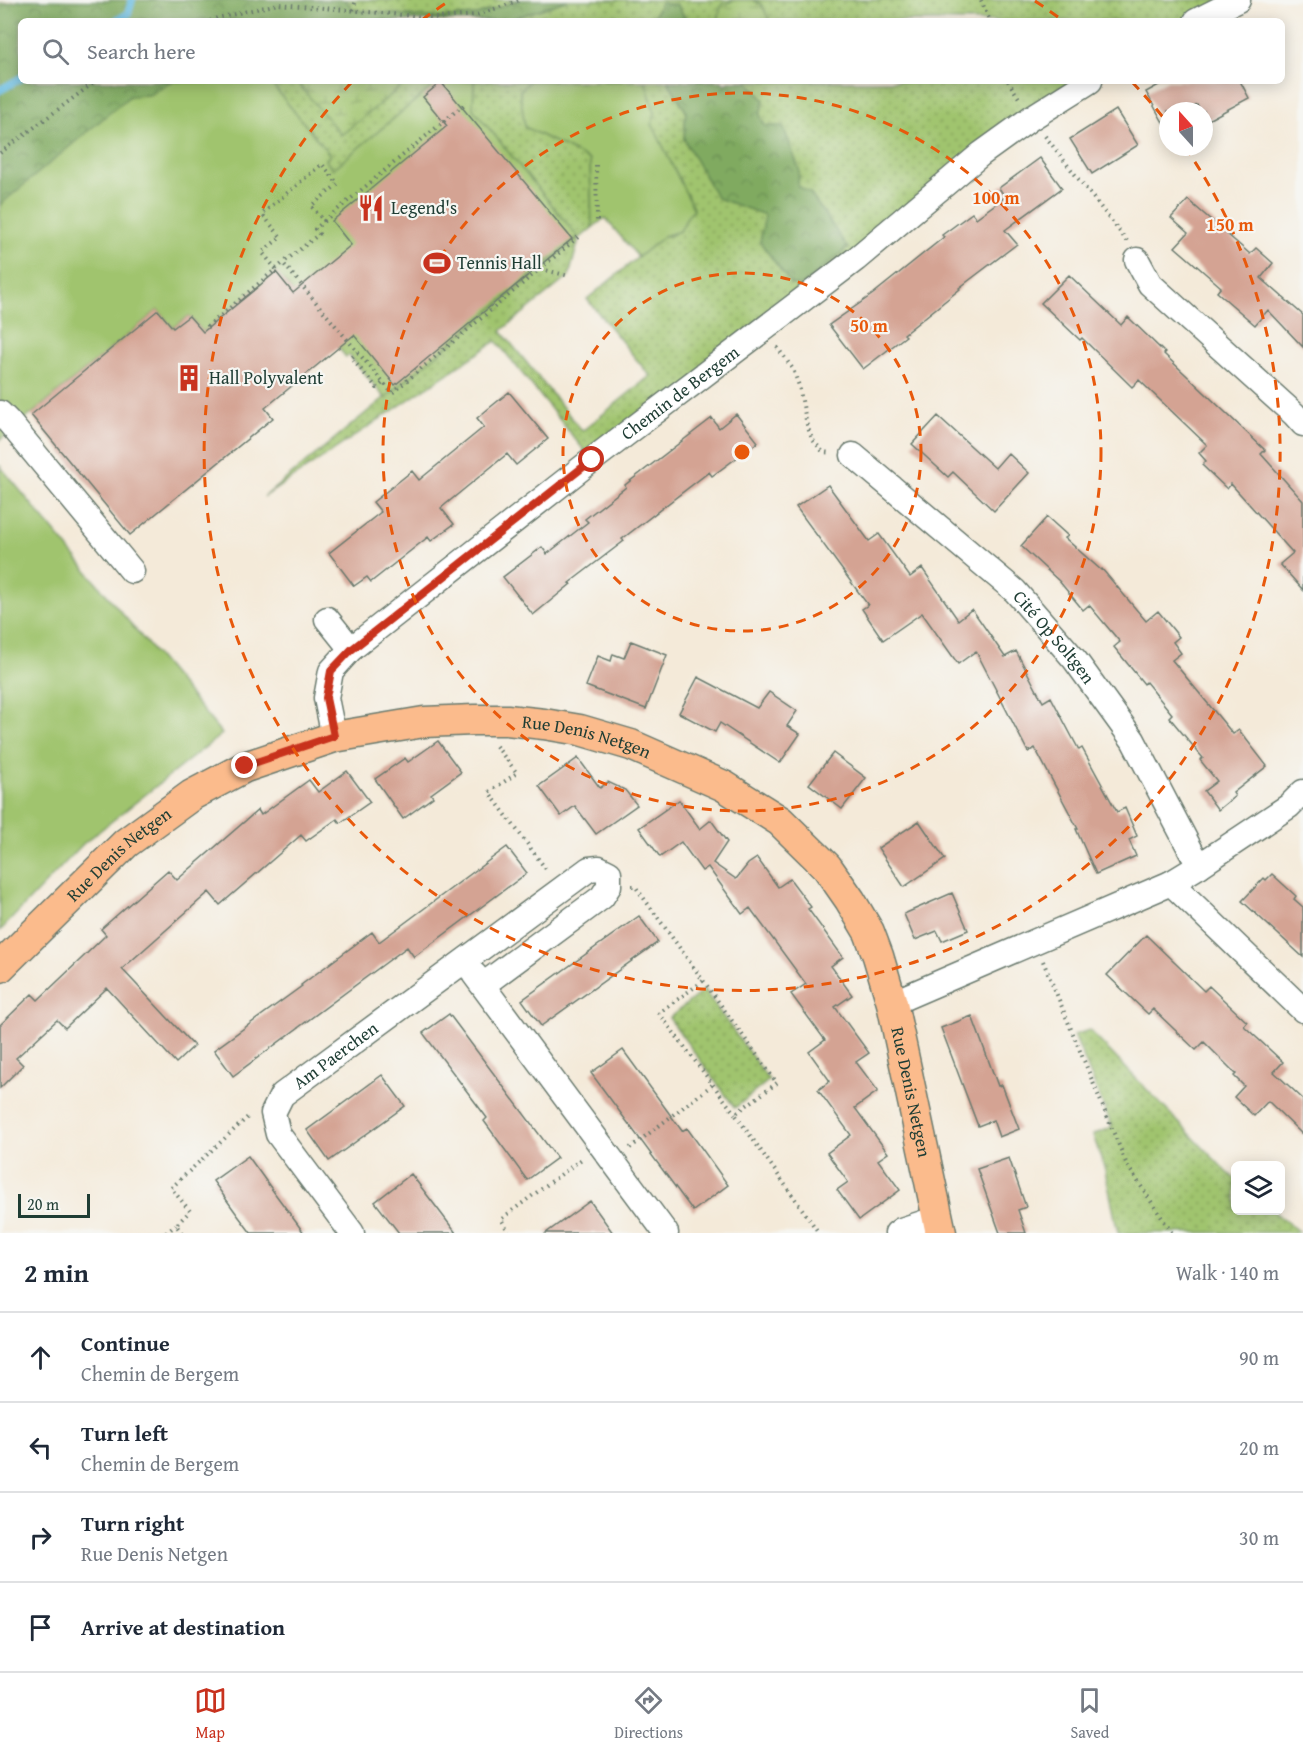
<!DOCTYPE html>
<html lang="en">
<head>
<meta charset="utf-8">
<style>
  :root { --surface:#fff; --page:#f6f6f7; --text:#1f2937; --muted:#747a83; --line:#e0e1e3; --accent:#c8321e }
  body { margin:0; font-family:"Gentium Book Plus",serif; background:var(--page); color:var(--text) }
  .controls { position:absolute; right:18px; bottom:18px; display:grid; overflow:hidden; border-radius:9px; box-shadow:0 3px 15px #0003 }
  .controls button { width:54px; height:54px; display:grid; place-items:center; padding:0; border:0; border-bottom:2px solid var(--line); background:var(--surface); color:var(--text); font:30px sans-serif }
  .compass { position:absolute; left:1159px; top:102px; width:54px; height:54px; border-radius:50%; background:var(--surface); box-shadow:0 3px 15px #0003; rotate:339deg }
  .scale { position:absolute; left:18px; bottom:15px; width:72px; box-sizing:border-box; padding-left:6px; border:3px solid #1f3d34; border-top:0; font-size:16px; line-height:21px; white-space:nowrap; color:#1f3d34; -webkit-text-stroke:4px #f6f6f2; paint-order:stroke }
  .stop { position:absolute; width:18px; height:18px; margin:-14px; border:4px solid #c8321e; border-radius:50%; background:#fff }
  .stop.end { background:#c8321e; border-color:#fff; box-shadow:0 2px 6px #0008 }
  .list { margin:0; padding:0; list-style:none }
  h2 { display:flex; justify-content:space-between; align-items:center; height:78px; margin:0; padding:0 24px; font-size:26px }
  h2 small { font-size:20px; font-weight:400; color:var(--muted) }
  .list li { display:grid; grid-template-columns:39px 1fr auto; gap:18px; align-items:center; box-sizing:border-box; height:90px; padding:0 24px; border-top:2px solid var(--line) }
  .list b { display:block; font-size:22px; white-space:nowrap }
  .list p { margin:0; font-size:20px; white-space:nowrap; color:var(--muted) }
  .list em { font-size:20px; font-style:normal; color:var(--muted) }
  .icon { flex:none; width:33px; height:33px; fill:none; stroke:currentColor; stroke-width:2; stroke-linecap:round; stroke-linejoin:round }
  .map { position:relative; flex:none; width:1303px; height:1233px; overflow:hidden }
  .search { position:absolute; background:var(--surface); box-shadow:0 3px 15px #0003; left:18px; right:18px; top:18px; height:66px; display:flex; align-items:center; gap:15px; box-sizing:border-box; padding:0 21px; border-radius:9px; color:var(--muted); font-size:22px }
  .sheet { height:438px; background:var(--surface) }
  nav { display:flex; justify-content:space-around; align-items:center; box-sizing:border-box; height:84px; border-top:2px solid var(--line); background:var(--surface); font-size:16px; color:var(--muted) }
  nav a { display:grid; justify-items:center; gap:3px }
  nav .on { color:var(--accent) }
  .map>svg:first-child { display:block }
</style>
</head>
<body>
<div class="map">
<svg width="1303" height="1233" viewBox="0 0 1303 1233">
  <defs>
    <pattern id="green-dots" width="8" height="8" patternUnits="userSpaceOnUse" patternTransform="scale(1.5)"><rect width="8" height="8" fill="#a0c46e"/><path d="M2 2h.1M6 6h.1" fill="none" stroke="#82a05b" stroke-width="1.8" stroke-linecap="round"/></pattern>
    <pattern id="forest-crowns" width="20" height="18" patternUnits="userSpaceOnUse" patternTransform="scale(1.5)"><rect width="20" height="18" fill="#80aa61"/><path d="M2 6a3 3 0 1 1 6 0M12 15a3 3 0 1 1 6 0" fill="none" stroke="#688c51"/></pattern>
    <pattern id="wetland-marsh" width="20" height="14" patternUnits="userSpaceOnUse" patternTransform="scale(1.5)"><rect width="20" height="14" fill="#a0c46e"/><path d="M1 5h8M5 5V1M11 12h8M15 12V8" fill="none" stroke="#82a05b"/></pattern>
  </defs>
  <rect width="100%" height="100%" fill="#f6f6f2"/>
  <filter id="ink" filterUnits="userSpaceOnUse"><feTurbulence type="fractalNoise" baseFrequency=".0167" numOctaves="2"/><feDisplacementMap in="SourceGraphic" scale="12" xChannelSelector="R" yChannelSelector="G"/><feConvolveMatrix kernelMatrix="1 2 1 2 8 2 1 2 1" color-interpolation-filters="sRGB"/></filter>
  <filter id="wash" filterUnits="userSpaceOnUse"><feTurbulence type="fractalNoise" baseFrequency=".008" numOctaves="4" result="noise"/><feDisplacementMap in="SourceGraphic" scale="24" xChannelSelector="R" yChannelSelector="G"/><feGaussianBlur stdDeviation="1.35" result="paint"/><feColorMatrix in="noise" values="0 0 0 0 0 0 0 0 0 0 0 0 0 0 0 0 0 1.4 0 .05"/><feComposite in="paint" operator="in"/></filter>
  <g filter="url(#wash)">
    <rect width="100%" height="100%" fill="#f4ead9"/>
    <path fill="url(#green-dots)" stroke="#608051" stroke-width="1.5" d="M345 0H520L477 15 437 18 353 10Z
      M568 0H1238L1196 21H687L677 5 661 3 651 21H506Z
      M269 81H439L333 169 325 160 330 155Z
      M474 81H530L520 91 525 127 590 160 592 228 579 239 569 276 501 331 582 431 650 376 587 299 664 236 672 235 684 225 686 217 694 210 652 124 655 113 645 81H668L686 111 684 139 798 186 799 169 765 126 760 115 764 100 747 81H1090L592 460 496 341 264 497 578 238 473 109Z
      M704 990 769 1080 735 1108 669 1018Z
      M1089 1030 1224 1169 1235 1179 1236 1210 1273 1211 1299 1232 1118 1233 1105 1170 1093 1135 1112 1127 1074 1035Z"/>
    <path fill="url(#forest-crowns)" stroke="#50744a" stroke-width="1.5" d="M25 0 108 1 110 0H345L354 10 437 18 477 15 520 0H568L506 21H21V81H173L149 95 130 96 0 205V4Z
      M661 3 677 5 687 21H651Z
      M668 81H722L724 84 732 81H747L764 100 760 115 765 126H783L799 169 798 186 810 193 848 248 800 286 791 284 760 242 765 215 717 198 684 139 686 111Z"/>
    <path fill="url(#wetland-marsh)" stroke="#608051" stroke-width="1.5" d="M736 0H753L761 4 770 21H718L721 5Z
      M296 81H408L341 135Z"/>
    <path fill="#a0c46e" stroke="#608051" stroke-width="1.5" d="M173 81H269L330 155 325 160 333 169 439 81H474L473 109 578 237 385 398 349 355 346 357 276 272 203 332 189 316 173 328 158 310 0 440V205L130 96 149 95Z
      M530 81H645L655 113 652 124 694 210C683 219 687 220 680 231L664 236 638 257 605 218 592 228 590 160 525 127 520 91Z
      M0 466 222 734 83 844 0 931Z"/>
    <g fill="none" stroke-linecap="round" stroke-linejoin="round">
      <path stroke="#64bae0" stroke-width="8" d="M116 21 128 14 132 0
        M0 90 21 78"/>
    </g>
    <g id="blocks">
      <path fill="#d4a393" d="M1166 81H1240L1249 98 1206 121 1204 111H1200L1197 105 1186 111H1168V121L1164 124 1146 92Z
        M441 82 572 239 395 385 354 335 265 408 273 418 130 535 31 415 158 310 173 328 189 316 203 332 276 272 293 293 351 245 332 221 447 126 423 97Z
        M1116 110 1138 145 1092 174 1070 139Z
        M1040 158 1062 188 1005 230 1017 244 959 288 960 289 904 334 906 336 863 369 829 325 873 294 944 237 942 235 972 213 976 218 1005 197 999 188Z
        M1188 200 1250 254 1256 248 1273 263 1261 278 1303 315V347L1268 310 1255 325 1217 292 1221 287 1175 247 1188 233 1171 218Z
        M1069 275 1121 325 1128 317 1165 353 1164 354 1265 450 1261 454 1303 501V590L1280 564 1293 553 1231 484 1227 489 1202 465 1206 461 1199 453 1207 445 1139 380 1132 387 1082 338 1080 340 1041 303Z
        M509 392 548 439 516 465 507 454 441 508 454 524 431 541 428 537 371 582 367 577 354 586 329 553 381 512 373 502 412 471 419 480 484 427 477 418Z
        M736 414 758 442 712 476 709 472 622 539 624 541 569 583 571 584 533 615 503 577 542 547 547 554 588 522 585 519 626 487 625 485 712 418 719 428Z
        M938 416 995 468 1008 453 1029 473 994 511 953 472 948 477 912 444Z
        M828 485 869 541 879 534 910 577 922 568 958 620 972 609 1005 657 1016 651 1043 702 1051 697 1079 750 1082 748 1117 812 1125 808 1137 836 1129 840 1136 856 1096 874 1076 829H1078L1035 748 1028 752 976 651 958 664 922 613 883 640 862 609 868 605 796 507Z
        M1047 517 1068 536 1065 538 1101 570 1102 569 1146 621 1158 611 1179 637 1173 642 1181 653 1172 660 1233 734 1239 730 1267 766 1233 793 1235 796 1218 810 1204 791 1217 781 1200 760 1203 758 1169 717 1172 714 1146 682 1144 684 1114 647 1120 642 1089 605 1083 610 1059 581 1021 546Z
        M631 641 667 655 646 709 586 686 598 656 611 661 613 654 624 658Z
        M698 677 757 708 769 692 797 711 787 726 800 734 780 763 720 723 715 732 679 713Z
        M438 741 461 772 431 794 433 797 403 819 375 779 405 758 408 762Z
        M833 753 866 778 842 809 809 784Z
        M578 758 600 788 608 782 625 790 637 805 596 834 575 806 561 816 539 786Z
        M347 771 370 802 340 823 337 819 306 841 301 835 220 905 209 892 122 969 194 1046 176 1063 107 988 65 1028 57 1020 16 1058 23 1065 0 1088V1025L32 994 38 1000 80 960 106 935 101 929 168 870 177 880 258 810 261 815 309 780 318 792Z
        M679 800 700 829 711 820 727 842 713 863 736 879 748 864 757 858 778 887 790 879 811 907 808 909 843 957 831 966 852 995 835 1007 869 1053 856 1062 878 1091 855 1108 888 1153 878 1160 900 1190 859 1220 837 1190 848 1182 827 1153 851 1135 818 1090 830 1081 809 1052 825 1040 791 994 806 984 750 908 742 914 708 867 702 871 681 842 660 857 639 828Z
        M919 821 945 859 904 887 878 848Z
        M507 847 527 873 414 957 407 947 233 1076 214 1050 302 986 301 985 372 932 379 942Z
        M1272 874 1296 896 1294 899 1303 907V957L1242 901 1264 878 1266 880Z
        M952 893 968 930 942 941 937 931 915 940 904 914Z
        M639 916 658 942 541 1026 522 1000Z
        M1146 935 1204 991 1209 986 1247 1022 1244 1026 1283 1062 1274 1072 1303 1099V1135L1268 1101 1254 1116 1234 1097 1244 1086 1234 1076 1236 1074 1204 1042 1196 1050 1153 1009 1148 1014 1107 975Z
        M449 1014 557 1158 527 1180 484 1121 487 1118 423 1033Z
        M972 1016 998 1086 1002 1085 1019 1129 999 1137 993 1120 978 1126 941 1028Z
        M623 1050 682 1131 687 1128 728 1185 693 1211 591 1073Z
        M382 1075 405 1106 329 1161 307 1130Z
        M248 1156 276 1195 304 1233H251L236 1213 213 1181Z
        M1009 1158 1026 1207 1018 1210 1026 1233H1000L977 1169Z
        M411 1174 434 1204 456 1233H399L375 1202Z
        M590 1201 613 1233H546Z"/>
    </g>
  </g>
  <g filter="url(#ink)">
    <use href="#blocks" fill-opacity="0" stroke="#6a7a6e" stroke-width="1.5"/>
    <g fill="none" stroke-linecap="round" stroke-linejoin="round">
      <defs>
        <g id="minor">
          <path d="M1196 21 1238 0"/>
          <path d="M1137 260 1150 284 1294 414 1303 424"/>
          <path d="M0 413 8 421 132 571"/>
          <path id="s1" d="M853 455 1015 591 1075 660 1133 740 1199 866"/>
          <path d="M327 619 351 649"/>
          <path id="s2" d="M334 737 326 698 331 671 351 649 592 460 856 259 981 154 1031 118 1090 81"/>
          <path d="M1171 883 1303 1010"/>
          <path d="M474 974 666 1233"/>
          <path d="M892 1003 1171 883 1199 866 1289 806 1303 792"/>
          <path id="s3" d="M352 1233 278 1134 273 1113 282 1095 589 869 599 868 609 873V886L602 897 483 985"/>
          <path d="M897 1233 901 1230 938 1218"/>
        </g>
        <g id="major">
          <path id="s4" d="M0 967 126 843 192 795 245 767 334 737 424 722 474 720H507L544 724 580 730 631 745 724 786 780 821 827 867 850 900 869 932 878 956 892 1003 941 1233"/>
        </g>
      </defs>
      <use href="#minor" stroke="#6a7a6e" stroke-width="27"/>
      <use href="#major" stroke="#6a7a6e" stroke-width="33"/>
      <path stroke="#6a7a6e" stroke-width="4" stroke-dasharray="1.5 4.5" stroke-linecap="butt" d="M981 0 990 21
        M353 10 356 0
        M210 21 217 18 278 4 437 18 477 15 520 0
        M1008 81 1019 98
        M1045 136 1127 241
        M0 153 96 81
        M596 165 597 224
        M324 221 467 102
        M276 269 262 252 281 237 262 214 322 164 338 184 311 206 324 221 315 229 319 234 283 263
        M541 269 569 276
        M207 327 283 263 392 393 578 237
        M777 347 793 369 799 386 807 425 812 439 823 452 831 453
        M358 352 351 358 377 388 383 383
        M496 746 517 773 489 792 548 872
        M632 886H635L777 1083 735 1114 819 1233
        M1043 961 1127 1165 1172 1233
        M703 981 659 1013 735 1114
        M630 1148 712 1085
        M166 1233 176 1225
        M182 1233 176 1225 190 1211 171 1188 250 1115
        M509 1233 501 1219 583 1158"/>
      <use href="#minor" stroke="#fff" stroke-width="24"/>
      <use href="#major" stroke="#fbbb8c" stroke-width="30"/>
    </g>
  </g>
  <g fill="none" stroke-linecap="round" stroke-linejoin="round" filter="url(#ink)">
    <path stroke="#c8321e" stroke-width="8" d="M245 766 334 736 326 698 331 671 351 650 592 460"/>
  </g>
  <g fill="none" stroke="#e8590c" stroke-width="3" stroke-dasharray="10 8">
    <circle cx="742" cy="452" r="179"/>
    <circle cx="742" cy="452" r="359"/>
    <path d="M422 20A538 538 0 0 1 449 1M1035 1A538 538 0 0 1 1062 20M1132 82A538 538 0 0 1 1166 121M1185 147A538 538 0 1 1 352 82"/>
  </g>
  <defs>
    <symbol id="restaurant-bare" viewBox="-9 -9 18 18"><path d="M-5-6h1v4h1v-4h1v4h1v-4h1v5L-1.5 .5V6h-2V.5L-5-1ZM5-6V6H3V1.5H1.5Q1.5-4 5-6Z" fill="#c8321e" stroke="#f6f6f2" stroke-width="2.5" paint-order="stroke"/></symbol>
    <symbol id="stadium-bare" viewBox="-9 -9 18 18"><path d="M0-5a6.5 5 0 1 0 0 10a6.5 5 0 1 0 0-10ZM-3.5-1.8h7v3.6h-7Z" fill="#c8321e" stroke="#f6f6f2" stroke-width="2.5" paint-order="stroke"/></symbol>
    <symbol id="building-bare" viewBox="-9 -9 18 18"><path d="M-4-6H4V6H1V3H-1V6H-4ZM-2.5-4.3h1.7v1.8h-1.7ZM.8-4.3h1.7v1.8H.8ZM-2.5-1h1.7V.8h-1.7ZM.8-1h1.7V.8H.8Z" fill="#c8321e" stroke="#f6f6f2" stroke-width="2.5" paint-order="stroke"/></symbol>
  </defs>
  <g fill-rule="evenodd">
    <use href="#restaurant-bare" x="352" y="189" width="38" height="38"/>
    <use href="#stadium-bare" x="418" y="244" width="38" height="38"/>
    <use href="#building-bare" x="170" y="359" width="38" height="38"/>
  </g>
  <g text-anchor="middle" stroke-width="4.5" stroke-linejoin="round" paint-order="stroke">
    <g font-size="18" fill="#1f3d34" stroke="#f6f6f2" text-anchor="start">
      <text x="391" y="214">Legend's</text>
      <text x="457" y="269">Tennis Hall</text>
      <text x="209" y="384">Hall Polyvalent</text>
    </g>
    <g font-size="18" fill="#1f3d34" stroke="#f6f6f2">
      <text dy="6" stroke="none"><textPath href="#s2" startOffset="514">Chemin de Bergem</textPath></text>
      <text dy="6" stroke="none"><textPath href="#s1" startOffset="272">Cité Op Soltgen</textPath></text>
      <text dy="6" stroke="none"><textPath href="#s4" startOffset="668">Rue Denis Netgen</textPath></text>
      <text dy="6" stroke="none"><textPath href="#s4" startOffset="164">Rue Denis Netgen</textPath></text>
      <text dy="6" stroke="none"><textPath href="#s3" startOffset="232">Am Paerchen</textPath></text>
      <text dy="6" stroke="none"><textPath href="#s4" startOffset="1190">Rue Denis Netgen</textPath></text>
    </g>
  </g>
  <circle cx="742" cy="452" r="9" fill="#e8590c" stroke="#f6f6f2" stroke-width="3"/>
  <g font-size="18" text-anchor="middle" font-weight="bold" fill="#e8590c" stroke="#f6f6f2" stroke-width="4.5" stroke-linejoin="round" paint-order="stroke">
    <text x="996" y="204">100 m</text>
    <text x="1230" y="231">150 m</text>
    <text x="869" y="332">50 m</text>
  </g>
</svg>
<div class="controls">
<button><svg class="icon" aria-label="layers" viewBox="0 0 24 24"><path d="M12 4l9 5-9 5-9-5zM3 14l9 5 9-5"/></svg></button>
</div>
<svg class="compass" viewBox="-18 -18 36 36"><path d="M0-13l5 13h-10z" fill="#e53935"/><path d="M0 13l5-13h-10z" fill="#747a83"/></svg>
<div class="scale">20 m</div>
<div class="stop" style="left:592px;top:460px"></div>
<div class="stop end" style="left:245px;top:766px"></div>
<div class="search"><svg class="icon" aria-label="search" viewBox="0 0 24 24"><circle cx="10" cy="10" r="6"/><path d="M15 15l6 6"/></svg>Search here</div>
</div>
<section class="sheet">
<h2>2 min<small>Walk · 140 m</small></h2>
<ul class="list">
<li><svg class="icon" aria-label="ahead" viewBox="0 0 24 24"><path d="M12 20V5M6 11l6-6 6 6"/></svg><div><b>Continue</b><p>Chemin de Bergem</p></div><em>90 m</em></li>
<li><svg class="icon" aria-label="left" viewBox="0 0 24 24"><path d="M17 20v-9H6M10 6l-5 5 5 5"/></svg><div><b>Turn left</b><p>Chemin de Bergem</p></div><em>20 m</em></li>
<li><svg class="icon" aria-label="right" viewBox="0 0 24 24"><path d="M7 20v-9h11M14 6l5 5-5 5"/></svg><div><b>Turn right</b><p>Rue Denis Netgen</p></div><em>30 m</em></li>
<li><svg class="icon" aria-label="arrive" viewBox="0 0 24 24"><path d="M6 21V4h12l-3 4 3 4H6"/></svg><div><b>Arrive at destination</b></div></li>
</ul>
</section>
<nav>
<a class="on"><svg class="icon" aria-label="map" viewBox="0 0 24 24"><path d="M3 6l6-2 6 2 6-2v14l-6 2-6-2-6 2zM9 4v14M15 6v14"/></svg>Map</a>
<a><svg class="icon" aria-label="directions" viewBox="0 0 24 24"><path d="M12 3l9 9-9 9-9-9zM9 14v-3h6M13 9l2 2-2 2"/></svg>Directions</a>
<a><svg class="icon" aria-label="saved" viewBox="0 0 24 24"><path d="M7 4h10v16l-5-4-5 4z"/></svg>Saved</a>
</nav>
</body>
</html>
